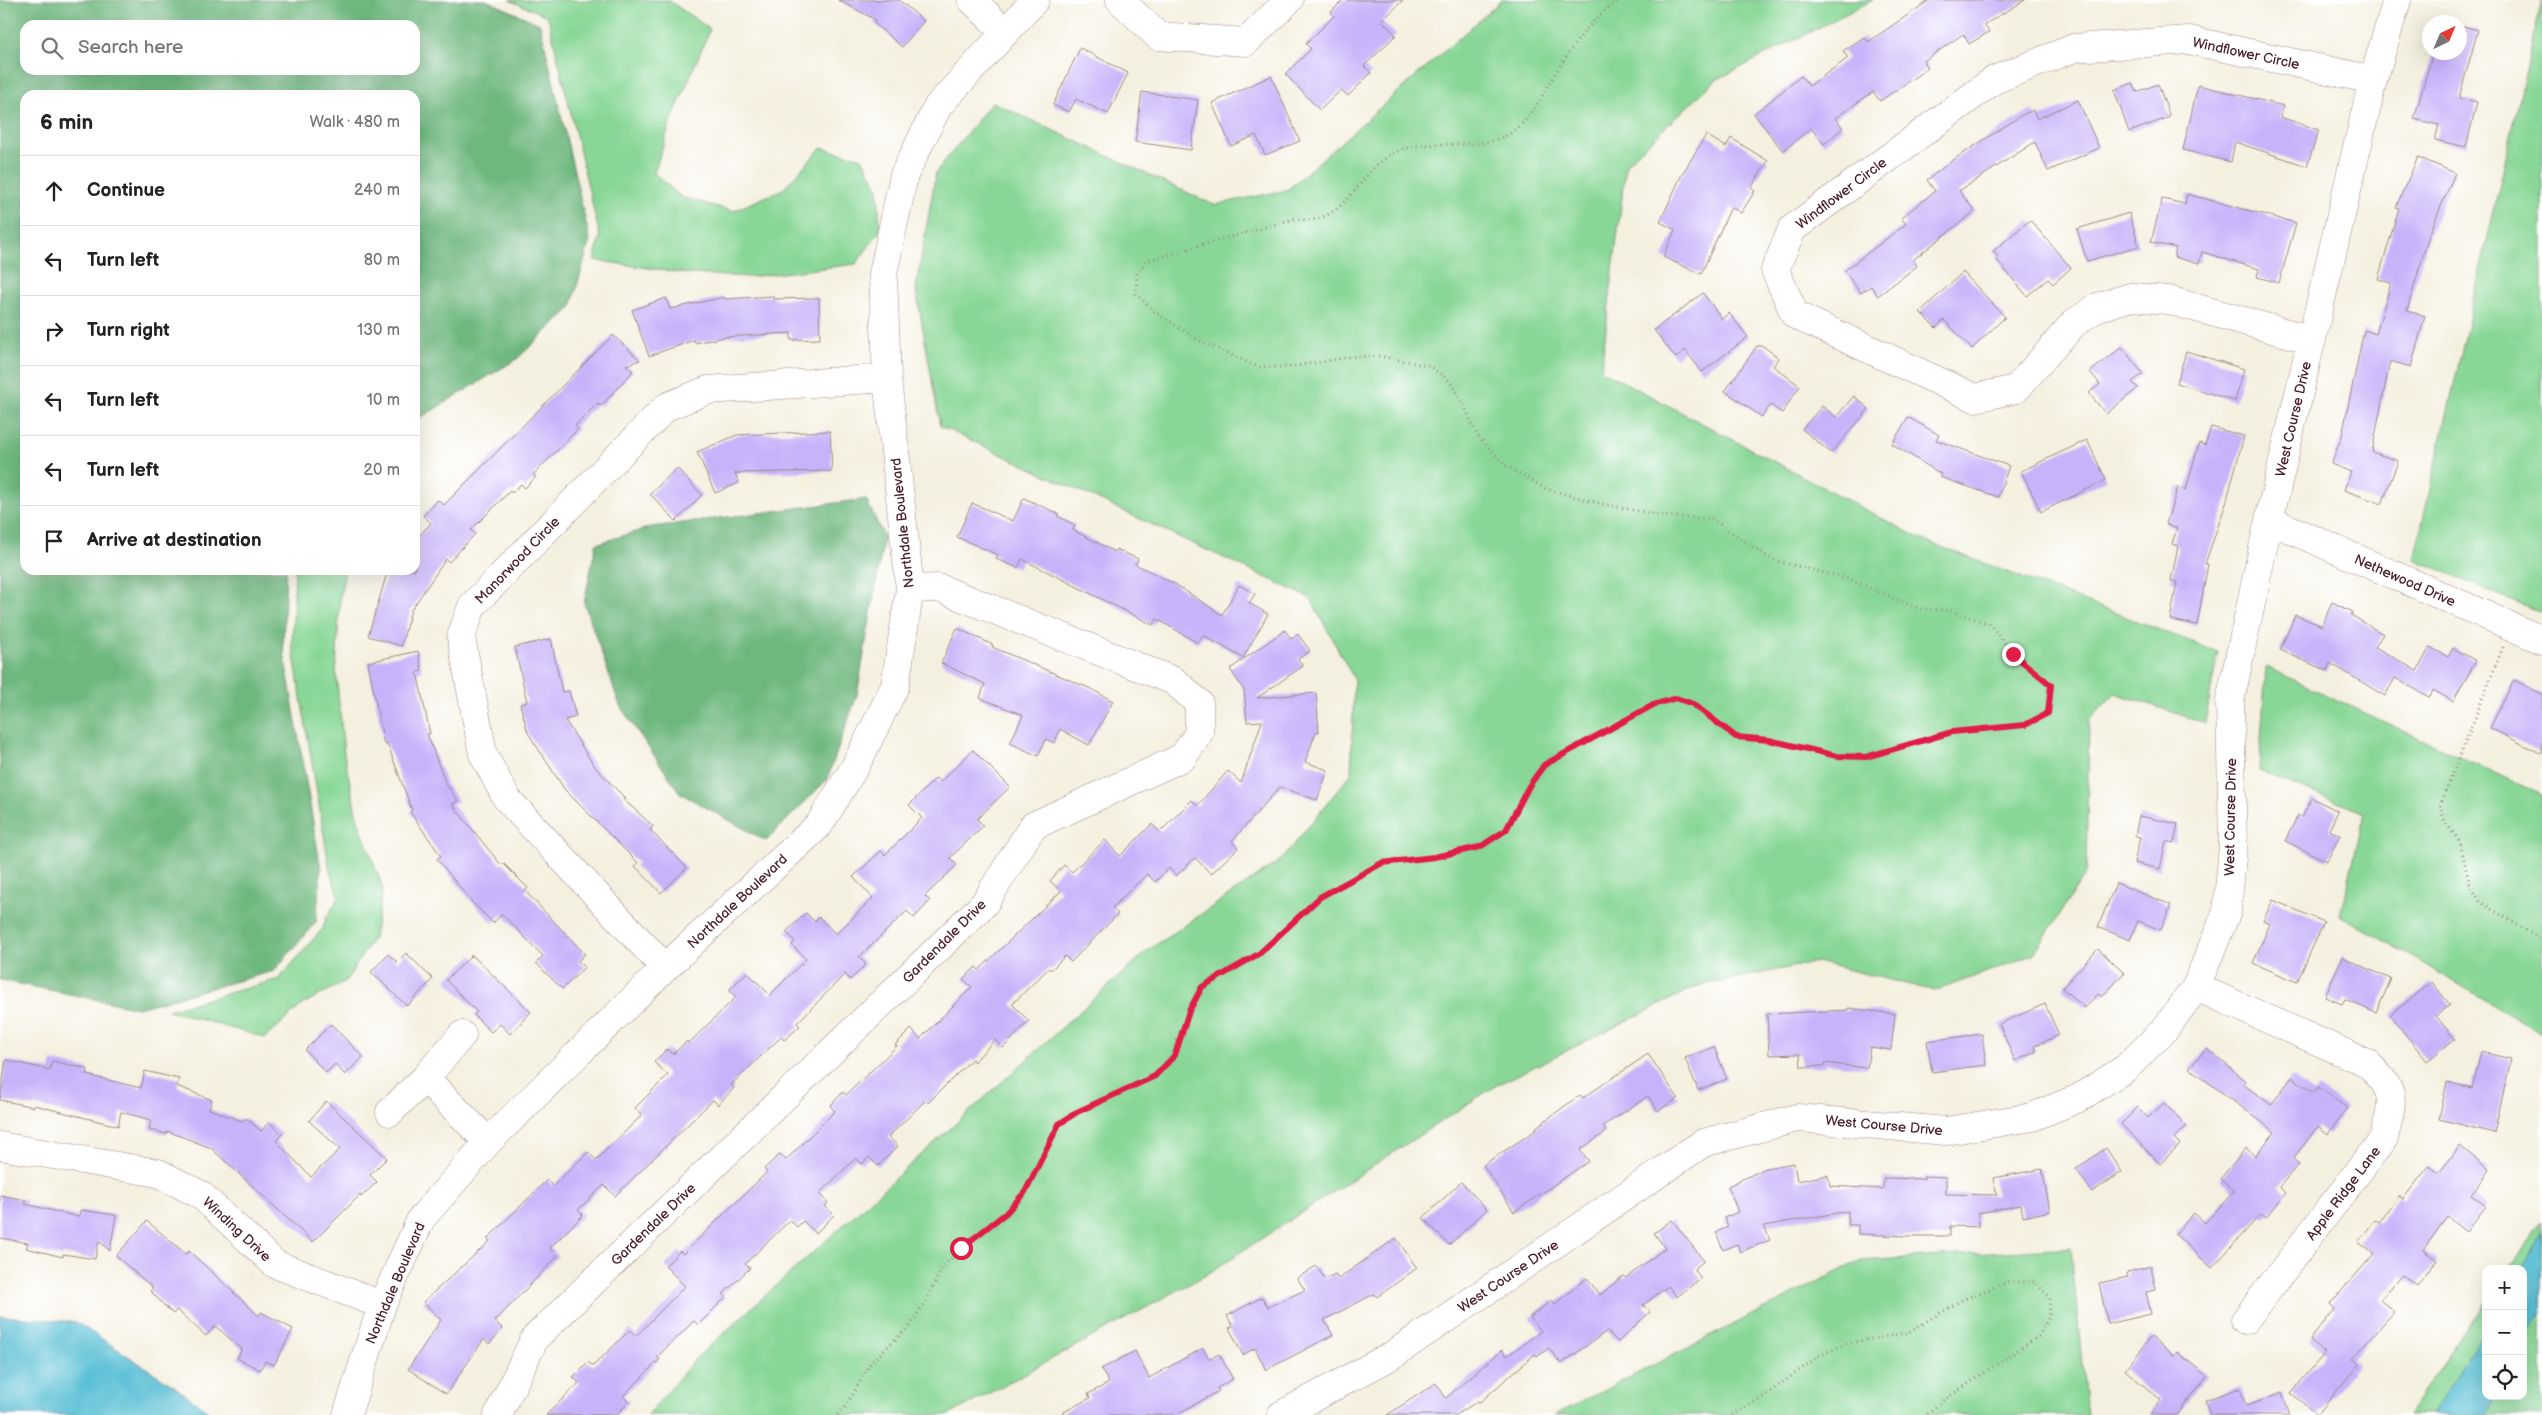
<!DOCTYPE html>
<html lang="en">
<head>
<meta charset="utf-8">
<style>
  :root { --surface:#fff; --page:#f6f6f6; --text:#222; --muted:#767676; --line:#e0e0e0 }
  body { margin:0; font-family:"Balsamiq Sans",sans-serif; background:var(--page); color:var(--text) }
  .controls { position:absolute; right:15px; bottom:15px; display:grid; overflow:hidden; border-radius:10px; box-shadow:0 5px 20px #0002 }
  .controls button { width:45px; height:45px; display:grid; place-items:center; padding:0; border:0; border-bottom:1px solid var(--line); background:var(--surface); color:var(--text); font:25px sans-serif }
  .compass { position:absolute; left:2422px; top:15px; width:45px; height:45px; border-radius:50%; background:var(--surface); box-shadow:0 5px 20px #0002; rotate:44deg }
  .stop { position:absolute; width:15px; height:15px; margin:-11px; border:4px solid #e11d48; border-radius:50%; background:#fff }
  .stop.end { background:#e11d48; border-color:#fff; box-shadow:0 1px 5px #0008 }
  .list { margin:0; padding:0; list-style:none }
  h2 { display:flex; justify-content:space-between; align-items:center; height:65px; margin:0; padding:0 20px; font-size:21px }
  h2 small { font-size:16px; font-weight:400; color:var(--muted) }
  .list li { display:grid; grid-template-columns:32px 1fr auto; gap:15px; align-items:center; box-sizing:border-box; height:70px; padding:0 20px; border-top:1px solid var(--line) }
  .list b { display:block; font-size:19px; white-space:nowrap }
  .list em { font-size:16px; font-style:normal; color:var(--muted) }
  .icon { flex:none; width:28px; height:28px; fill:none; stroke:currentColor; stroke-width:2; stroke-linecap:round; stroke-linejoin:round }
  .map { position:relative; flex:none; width:2542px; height:1415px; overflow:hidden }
  .search { position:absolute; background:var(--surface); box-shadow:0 5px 20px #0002; left:20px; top:20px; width:400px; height:55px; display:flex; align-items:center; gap:12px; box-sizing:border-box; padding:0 18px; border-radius:15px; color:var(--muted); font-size:19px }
  .panel { position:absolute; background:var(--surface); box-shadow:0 5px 20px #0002; left:20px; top:90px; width:400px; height:485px; border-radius:15px }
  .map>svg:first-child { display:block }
</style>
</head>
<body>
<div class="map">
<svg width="2542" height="1415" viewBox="0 0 2542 1415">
  <rect width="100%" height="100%" fill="#fff"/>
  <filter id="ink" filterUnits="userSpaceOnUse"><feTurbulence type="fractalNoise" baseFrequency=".02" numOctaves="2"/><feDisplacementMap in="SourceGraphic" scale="10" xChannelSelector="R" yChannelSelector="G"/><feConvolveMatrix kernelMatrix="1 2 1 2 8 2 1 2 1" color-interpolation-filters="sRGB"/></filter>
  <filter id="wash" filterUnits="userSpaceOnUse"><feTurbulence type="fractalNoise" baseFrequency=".0096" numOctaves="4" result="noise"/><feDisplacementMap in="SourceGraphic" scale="20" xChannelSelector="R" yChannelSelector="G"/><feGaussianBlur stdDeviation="1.12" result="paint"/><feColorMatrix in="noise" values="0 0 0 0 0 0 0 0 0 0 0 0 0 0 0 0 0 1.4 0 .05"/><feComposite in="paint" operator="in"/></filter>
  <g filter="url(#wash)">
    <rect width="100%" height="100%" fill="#f4f0df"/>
    <path fill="#88d796" stroke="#697b60" d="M509 0H668L710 29 670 124 654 173 681 197 733 211 783 189 821 148 862 158 878 187 880 231 856 264 750 277 688 274 594 260 600 237 549 21 547 16Z
      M1502 0H1873L1716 80 1626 164 1601 370 1923 540 2218 652 2205 723 2115 693 2089 721 2086 873 2033 955 1935 991 1817 962 1698 986 1495 1086 1206 1275 949 1415H648L695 1359 1147 951 1281 860 1351 774 1354 679 1310 598 940 426 916 289 936 172 992 102 1214 205 1287 190Z
      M2542 0V613L2414 559Z
      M295 570H345L340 598 336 671 344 754 357 817 383 889 374 937 346 981 303 1004 265 1038 168 1010 279 979 323 928 326 918 339 897 330 871 292 644Z
      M2266 667 2542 795V1033L2340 915 2365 813 2259 771Z
      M2542 1222V1415H2407L2486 1302V1396H2523V1269H2509Z
      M2071 1248 2087 1415H1555L1859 1261Z"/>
    <path fill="#6eb87f" stroke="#5c6c55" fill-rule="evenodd" d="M0 0H486L540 24 590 240 571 308 517 359 415 421V95H25V570H286L283 646 321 869 316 922 274 971 138 1008 0 980ZM25 25H415V70H25Z
      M866 499 884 537 857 695 827 780 766 841 680 793 620 706 584 603 596 544 651 527Z"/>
    <path fill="#57bed4" stroke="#506e80" d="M2542 1233V1311L2523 1340V1269H2521Z
      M0 1316 76 1322 174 1386 213 1415H2L0 1412Z
      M2486 1328V1396H2494L2487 1415H2432Z"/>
    <g id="blocks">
      <path fill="#c7b3fa" d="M838 0H899L924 21 902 47 874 23 876 20Z
        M1343 0H1403L1382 21 1396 35 1364 66 1371 73 1348 96 1341 90 1320 110 1285 74 1311 49 1306 44 1334 16 1331 12Z
        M1930 0H2025L1984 25 1989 32 1969 44 1963 34 1924 61 1928 68 1880 101 1873 92 1835 118 1843 128 1824 144 1811 128 1783 151 1754 114 1801 76 1809 86 1848 58 1843 51 1864 37 1868 42Z
        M2460 25 2478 30 2459 98 2477 102 2466 147 2435 140 2439 125 2414 119 2433 52H2460Z
        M1080 48 1128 73 1108 114 1076 99 1069 112 1053 105Z
        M1271 76 1300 141 1265 155 1256 135 1231 146 1212 103Z
        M2133 83 2137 92 2158 84 2170 117 2129 132 2114 90Z
        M2198 85 2284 106 2280 117 2319 130 2307 166 2235 142 2231 162 2183 150Z
        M1142 92 1198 100 1191 150 1135 142Z
        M2078 100 2099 148 2048 171 2035 142 1959 191 1975 211 1913 260 1917 266 1878 296 1871 286 1861 293 1844 271 1906 224 1901 218 1935 191 1927 180 1953 160 2022 115 2033 110 2037 119Z
        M1706 135 1726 147 1731 138 1768 161 1751 188 1755 191 1741 213 1731 207 1701 274 1663 257 1675 230 1660 222 1681 176Z
        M2418 157 2455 173 2429 235 2407 311 2425 316 2411 367 2390 361 2372 452 2398 461 2382 504 2344 490 2351 472 2331 464 2342 436 2364 330 2376 334 2391 283 2378 279 2399 208 2396 207Z
        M2187 194 2296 223 2279 283 2257 277 2259 269 2202 252 2199 264 2174 257 2176 248 2151 242 2162 199 2185 204Z
        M2129 213 2139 246 2087 261 2077 229Z
        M2030 220 2071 268 2053 284 2048 279 2027 296 1996 259 1998 257 1993 251Z
        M1963 272 2005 317 1972 349 1944 320 1936 328 1920 312Z
        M1703 293 1722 319 1729 313 1748 337 1702 372 1685 350 1676 358 1654 330Z
        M773 296V299L819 298 820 339 791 340V333L725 337 695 343 694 340 649 356 632 310 666 298 670 309 724 297 725 299Z
        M613 335 640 360 626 365 633 371 601 406 598 403 575 426 578 429 533 475 536 477 525 488 521 484 512 493 510 491 471 530 475 534 449 562 446 559 411 610 401 646 368 636 388 570H415V540L431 523 423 516 438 500 444 505Z
        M1757 346H1763L1779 358 1773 366 1800 386 1782 413 1771 405 1762 417 1725 391Z
        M2122 347 2143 374 2132 382 2138 388 2106 414 2089 393 2100 384 2090 372Z
        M2186 351 2244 369 2235 401 2177 383Z
        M1854 396 1869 409 1831 453 1802 429 1822 406 1836 417Z
        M1908 417 1939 435 1936 440 2009 466 1998 497 1940 477 1941 474 1892 444Z
        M2211 427 2244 436 2226 503 2205 564H2208L2197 625 2170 620 2177 582 2171 581 2178 546 2172 544 2177 528 2166 524 2178 487 2186 490 2199 443 2205 445Z
        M830 431 832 471 735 473 739 483 715 493 697 452 737 435Z
        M2087 440 2106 480 2041 512 2021 471Z
        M677 468 702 495 676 521 650 494Z
        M1024 498 1059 514 1057 516 1075 525 1073 530 1115 552 1116 549 1138 559 1135 564 1175 584 1222 615 1239 585 1255 594 1249 603 1268 614 1243 658 1203 635 1198 643 1157 619 1153 625 1022 559 1018 568 996 559 998 555 957 537 972 503 1013 521Z
        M2332 602 2353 612 2351 615 2383 634 2375 647 2417 671 2430 647 2448 657 2453 648 2476 661 2453 701 2433 690 2429 697 2395 678 2385 696 2330 663 2327 671 2280 650 2295 615 2322 626Z
        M957 628 993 645 992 647 1091 689 1113 701 1089 745 1060 729 1054 743 1046 739 1038 756 1010 743 1023 715 980 698 985 684 941 663Z
        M1285 630 1291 639 1298 634 1310 651 1298 659 1303 666 1257 698 1316 693 1319 732H1316L1305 762 1328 770 1317 800 1280 787 1232 841 1238 848 1211 874 1195 858 1176 876 1169 868 1155 882 1147 874 1112 908 1118 914 1071 962 1065 956 1051 970 1049 968 1012 1004 1029 1021 1003 1048 995 1040 974 1062 972 1059 928 1103 926 1100 888 1137 898 1146 878 1166 869 1157 862 1164 856 1158 819 1194 828 1203 825 1206 834 1215 816 1233 803 1221 797 1227 790 1220 745 1264 750 1268 723 1294 726 1297 698 1325 694 1321 657 1357 660 1359 623 1396 629 1402 616 1415H546L579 1383 573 1377 588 1362 593 1366 630 1330 636 1336 685 1286 665 1266 680 1251 683 1254 767 1172 764 1169 780 1154 786 1160 835 1111 830 1106 843 1092 846 1095 897 1046 895 1045 911 1029 920 1039 972 987 963 979 976 967 979 970 1061 891 1050 881 1064 865 1072 872 1105 840 1120 856 1152 824 1160 832 1192 800 1197 806 1228 771 1241 783 1262 721 1247 722 1244 690 1230 669Z
        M551 639 562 692 569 691 576 717 565 720 595 767 625 798 623 799 653 826 650 830 687 868 661 893 635 866 638 863 565 790 528 733 520 704 527 702 515 647Z
        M418 651 422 671 417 672 430 734H427L446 784 458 801 452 804 501 865 503 863 528 888 525 891 585 954 578 961 585 967 562 989 536 963 543 956 502 914 493 923 471 901 437 859 441 856 410 812 412 810 387 743 384 744 368 662Z
        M2514 680 2542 694V754L2490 728Z
        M973 750 1010 787 977 819 983 826 950 858 957 865 925 896 930 901 914 918 907 911 859 957 866 964 850 980 845 974 797 1023 800 1026 784 1040 781 1037 731 1085 734 1088 718 1105 713 1100 615 1196 604 1185 578 1210 583 1215 550 1248 558 1256 495 1321 503 1329 489 1344 484 1339 446 1394 408 1369 441 1320 423 1302 490 1241 487 1239 547 1180 553 1186 588 1152 596 1160 642 1115 635 1108 668 1075 654 1062 667 1049 673 1054 687 1041 689 1043 736 997 729 990 747 972 770 995 806 959 792 945 795 941 786 932 806 913 815 922 819 917 836 934 873 898 853 877 881 851 885 855 922 818 909 805 936 778 940 782Z
        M2312 798 2338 811 2329 830 2340 835 2327 861 2285 841 2298 815 2302 817Z
        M2139 816 2178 824 2174 843 2166 841 2160 869 2134 863 2140 837 2135 836Z
        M2116 883 2171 905 2161 930 2138 921 2130 940 2098 927Z
        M2273 900 2324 922 2297 982 2253 963 2270 924 2263 921Z
        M2098 949 2124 973 2102 997 2098 994 2085 1008 2062 988Z
        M406 953 433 979 407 1006 371 972 388 954 397 962Z
        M472 955 531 1012 510 1034 500 1024 491 1032 474 1015 477 1012 446 980Z
        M2342 957 2391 979 2376 1013 2345 999 2342 1004 2325 997Z
        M2432 982 2450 1005 2436 1016 2455 1039 2427 1061 2390 1015Z
        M2045 1004 2059 1035 2034 1046 2036 1052 2015 1061 1999 1024Z
        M1848 1008 1895 1014 1891 1050 1870 1047 1867 1068 1824 1063 1825 1066 1801 1067 1800 1054 1769 1055 1767 1014 1848 1010Z
        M331 1024 363 1057 345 1075 335 1064 326 1073 305 1050Z
        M1982 1034 1986 1065 1932 1072 1927 1041Z
        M1714 1047 1727 1079 1698 1090 1685 1058Z
        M2207 1048 2245 1081 2243 1084 2271 1105 2292 1077 2314 1093 2318 1087 2347 1108 2328 1134 2318 1126 2293 1159 2299 1164 2279 1187 2286 1193 2266 1218 2261 1214 2212 1268 2175 1234 2194 1213 2205 1223 2234 1191 2220 1179 2246 1148 2255 1156 2275 1132 2189 1068Z
        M2481 1052 2511 1059 2494 1133 2439 1119 2447 1082 2472 1088Z
        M1648 1054 1678 1098 1658 1111 1648 1096 1603 1126 1606 1132 1580 1150 1589 1161 1514 1212 1483 1165 1536 1130 1535 1128 1580 1095 1583 1098Z
        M6 1060 50 1070 52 1061 88 1069 87 1075 141 1088 145 1071 179 1079 177 1086 212 1100 209 1109 242 1121 246 1118 261 1131 269 1122 282 1134 276 1141 311 1177 340 1149 309 1121 326 1101 387 1158 370 1175 377 1182 361 1197 360 1195 313 1242 211 1148 167 1131V1134L149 1130 151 1120 121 1112 118 1126 34 1105V1107L0 1100Z
        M2164 1103 2187 1126 2174 1138 2180 1144 2160 1164 2121 1124 2138 1107 2148 1118Z
        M2460 1146 2490 1170 2471 1195 2486 1206 2466 1232 2447 1217 2423 1250 2437 1260 2417 1286 2402 1275 2380 1300 2394 1312 2352 1359 2359 1364 2317 1415 2291 1393 2325 1353 2310 1340 2335 1309 2330 1304 2374 1254 2358 1242 2375 1220 2379 1223 2399 1196 2403 1199 2429 1166 2439 1173Z
        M2106 1148 2122 1172 2092 1192 2076 1169Z
        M1794 1163 1797 1181 1828 1175 1830 1186 1883 1189 1884 1178 1924 1179V1176L1946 1177V1194L1997 1195 1993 1178 2042 1169 2050 1211 2023 1217 2021 1205 1978 1213V1227L1950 1226V1236H1905L1858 1234V1225H1848V1211L1764 1226 1770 1240 1740 1252 1737 1244 1723 1250 1716 1232 1728 1227 1724 1218 1738 1212 1728 1186 1766 1168Z
        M1461 1182 1487 1209 1449 1245 1423 1218Z
        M0 1195 26 1200 25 1204 79 1217 80 1210 116 1215 110 1251 99 1241 95 1259 63 1254V1257L26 1248 28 1243 0 1238Z
        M1672 1220 1704 1261 1694 1269 1701 1278 1677 1297 1668 1286 1643 1305 1650 1312 1618 1342 1607 1331 1561 1364 1549 1348 1537 1357 1535 1354 1480 1402 1478 1401 1456 1415H1387L1436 1383 1446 1398 1502 1350 1507 1356 1541 1331 1530 1317 1552 1300 1555 1304 1587 1278 1600 1295 1623 1276 1626 1278 1665 1248 1654 1233Z
        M147 1221 186 1254 189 1251 259 1316 261 1312 293 1329 274 1365 265 1361 260 1370 237 1358 242 1349 215 1326 206 1336 177 1310 173 1314 150 1291 153 1288 116 1256Z
        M1396 1238 1417 1268 1377 1297 1374 1294 1324 1320 1333 1335 1266 1370 1255 1348 1243 1355 1229 1328 1233 1326 1227 1316 1262 1297 1268 1307 1305 1290 1297 1278 1316 1266 1325 1279 1335 1274 1338 1279Z
        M2151 1266 2156 1290 2146 1292 2151 1314 2108 1324 2099 1283 2128 1277 2127 1272Z
        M2151 1337 2174 1356 2177 1352 2207 1376 2177 1415H2150L2161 1400 2125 1370Z
        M1203 1348 1209 1359 1219 1354 1233 1379 1217 1388 1219 1391 1175 1415H1058L1090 1398 1088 1394 1109 1383 1101 1369 1135 1351 1149 1378Z
        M2240 1388 2246 1406 2282 1393 2290 1415H2210L2205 1400Z"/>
    </g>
  </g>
  <g filter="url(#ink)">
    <use href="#blocks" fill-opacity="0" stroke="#9f8885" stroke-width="1"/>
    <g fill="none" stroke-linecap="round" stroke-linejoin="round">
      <defs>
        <path id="minor" d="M972 0 1005 32
          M1120 0 1158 36 1246 42 1289 0
          M2312 340 2168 300 2131 297 2098 307 2074 323 2016 389 1975 398 1795 315 1775 270 1792 229 1994 80 2074 48 2189 40 2373 80
          M2269 520 2542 640
          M665 968 507 799 483 754 461 637 472 606 666 407 708 390 887 378
          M2196 987 2367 1063C2398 1093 2393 1098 2384 1138L2245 1320
          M425 1078 488 1142
          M390 1112 425 1078 462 1035
          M0 1146 158 1173 201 1195 275 1264 382 1305
          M347 1415 382 1305 421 1219 488 1142 665 968 819 825 856 765 895 686 910 589 887 378 883 274 904 175 938 106 1035 0
          M498 1415 535 1338 984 904 1033 826 1183 757 1199 733V703L1174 681 939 588 910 589
          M1281 1415 1391 1356 1703 1143 1797 1118 1946 1131 2032 1117 2079 1098 2126 1068 2165 1029 2196 987 2227 911 2233 847 2230 701 2269 520 2373 80 2397 0"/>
      </defs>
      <use href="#minor" stroke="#9f8885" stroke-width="29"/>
      <path stroke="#9f8885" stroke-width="3" stroke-dasharray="1 4" stroke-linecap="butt" d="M2503 647 2440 806 2445 822 2460 842 2469 882 2480 902 2542 940
        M838 1415 845 1408 871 1362 910 1326 927 1299 942 1268 961 1248 1007 1213 1025 1192 1059 1124 1077 1112 1155 1076 1175 1055 1189 1011 1202 987 1261 953 1320 897 1383 863 1434 857 1480 847 1506 831 1529 786 1544 765 1653 705 1676 698 1693 704 1735 737 1769 740 1837 756 1866 757 1952 732 2025 725 2048 713 2051 685 2013 654 1990 624 1951 611 1917 608 1849 579 1773 560 1712 519 1665 516 1602 504 1546 489 1505 465 1477 435 1463 403 1449 380 1429 366 1380 356 1349 357 1290 367H1258L1198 340 1155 312 1136 294 1137 273 1146 261 1294 219C1302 219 1313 221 1320 218 1350 208 1363 171 1390 155 1428 133 1476 156 1512 132 1529 120 1539 101 1549 84 1567 55 1589 18 1620 0
        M1732 1415 1760 1399 1819 1356 1847 1343 1907 1333 1962 1300 2008 1282H2034L2050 1297 2049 1317 2039 1336 1941 1402 1926 1415"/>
      <use href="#minor" stroke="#fff" stroke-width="28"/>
    </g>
  </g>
  <g fill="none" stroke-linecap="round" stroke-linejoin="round" filter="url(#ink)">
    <path stroke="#e11d48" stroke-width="6" d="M961 1248 1006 1213 1025 1192 1059 1124 1077 1112 1155 1076 1175 1055 1189 1011 1202 987 1260 953 1320 897 1382 863 1434 857 1480 847 1506 830 1529 786 1544 765 1653 705 1676 698 1693 704 1736 737 1769 740 1837 756 1866 757 1952 732 2025 725 2048 713 2051 685 2013 654"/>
  </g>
  <g text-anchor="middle" stroke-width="4.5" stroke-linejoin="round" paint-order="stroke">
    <g font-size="14" fill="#4a1f2b" stroke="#fff">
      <text transform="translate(2246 53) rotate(12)" y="5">Windflower Circle</text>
      <text transform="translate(1841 193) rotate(-37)" y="5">Windflower Circle</text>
      <text transform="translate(2293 419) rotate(-77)" y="5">West Course Drive</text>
      <text transform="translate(902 523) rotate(-96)" y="5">Northdale Boulevard</text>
      <text transform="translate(517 560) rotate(-46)" y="5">Manorwood Circle</text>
      <text transform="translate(2405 580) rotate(24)" y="5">Nethewood Drive</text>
      <text transform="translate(2230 817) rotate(-89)" y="5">West Course Drive</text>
      <text transform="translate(737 901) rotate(-43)" y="5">Northdale Boulevard</text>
      <text transform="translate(944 941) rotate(-45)" y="5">Gardendale Drive</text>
      <text transform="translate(1884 1125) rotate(5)" y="5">West Course Drive</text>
      <text transform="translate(2343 1193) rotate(-53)" y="5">Apple Ridge Lane</text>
      <text transform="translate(653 1224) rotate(-44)" y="5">Gardendale Drive</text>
      <text transform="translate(237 1229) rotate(43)" y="5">Winding Drive</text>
      <text transform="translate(1508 1276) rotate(-34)" y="5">West Course Drive</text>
      <text transform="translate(395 1283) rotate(-67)" y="5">Northdale Boulevard</text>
    </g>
  </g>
</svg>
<div class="controls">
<button>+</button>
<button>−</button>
<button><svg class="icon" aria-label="locate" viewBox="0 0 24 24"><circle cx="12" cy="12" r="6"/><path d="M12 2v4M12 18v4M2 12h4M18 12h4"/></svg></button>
</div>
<svg class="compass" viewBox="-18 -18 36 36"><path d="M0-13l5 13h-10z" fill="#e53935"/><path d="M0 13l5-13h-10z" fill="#767676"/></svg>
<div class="stop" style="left:961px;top:1248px"></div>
<div class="stop end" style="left:2013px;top:654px"></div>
<div class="search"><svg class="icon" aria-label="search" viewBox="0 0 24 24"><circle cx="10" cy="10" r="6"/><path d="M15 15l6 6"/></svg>Search here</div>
<section class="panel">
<h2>6 min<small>Walk · 480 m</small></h2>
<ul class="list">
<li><svg class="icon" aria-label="ahead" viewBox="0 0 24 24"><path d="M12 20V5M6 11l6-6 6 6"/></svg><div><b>Continue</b></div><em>240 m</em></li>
<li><svg class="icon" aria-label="left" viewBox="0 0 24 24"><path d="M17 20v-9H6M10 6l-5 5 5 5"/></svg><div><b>Turn left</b></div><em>80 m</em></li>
<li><svg class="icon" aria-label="right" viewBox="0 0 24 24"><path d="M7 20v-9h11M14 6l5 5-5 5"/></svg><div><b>Turn right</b></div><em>130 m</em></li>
<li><svg class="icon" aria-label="left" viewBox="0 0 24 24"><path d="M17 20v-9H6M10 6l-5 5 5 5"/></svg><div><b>Turn left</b></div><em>10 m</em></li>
<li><svg class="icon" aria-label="left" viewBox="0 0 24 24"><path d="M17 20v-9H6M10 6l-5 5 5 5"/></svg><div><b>Turn left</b></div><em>20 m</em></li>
<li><svg class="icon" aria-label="arrive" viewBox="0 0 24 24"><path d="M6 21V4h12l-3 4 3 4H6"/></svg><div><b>Arrive at destination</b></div></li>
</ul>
</section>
</div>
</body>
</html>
